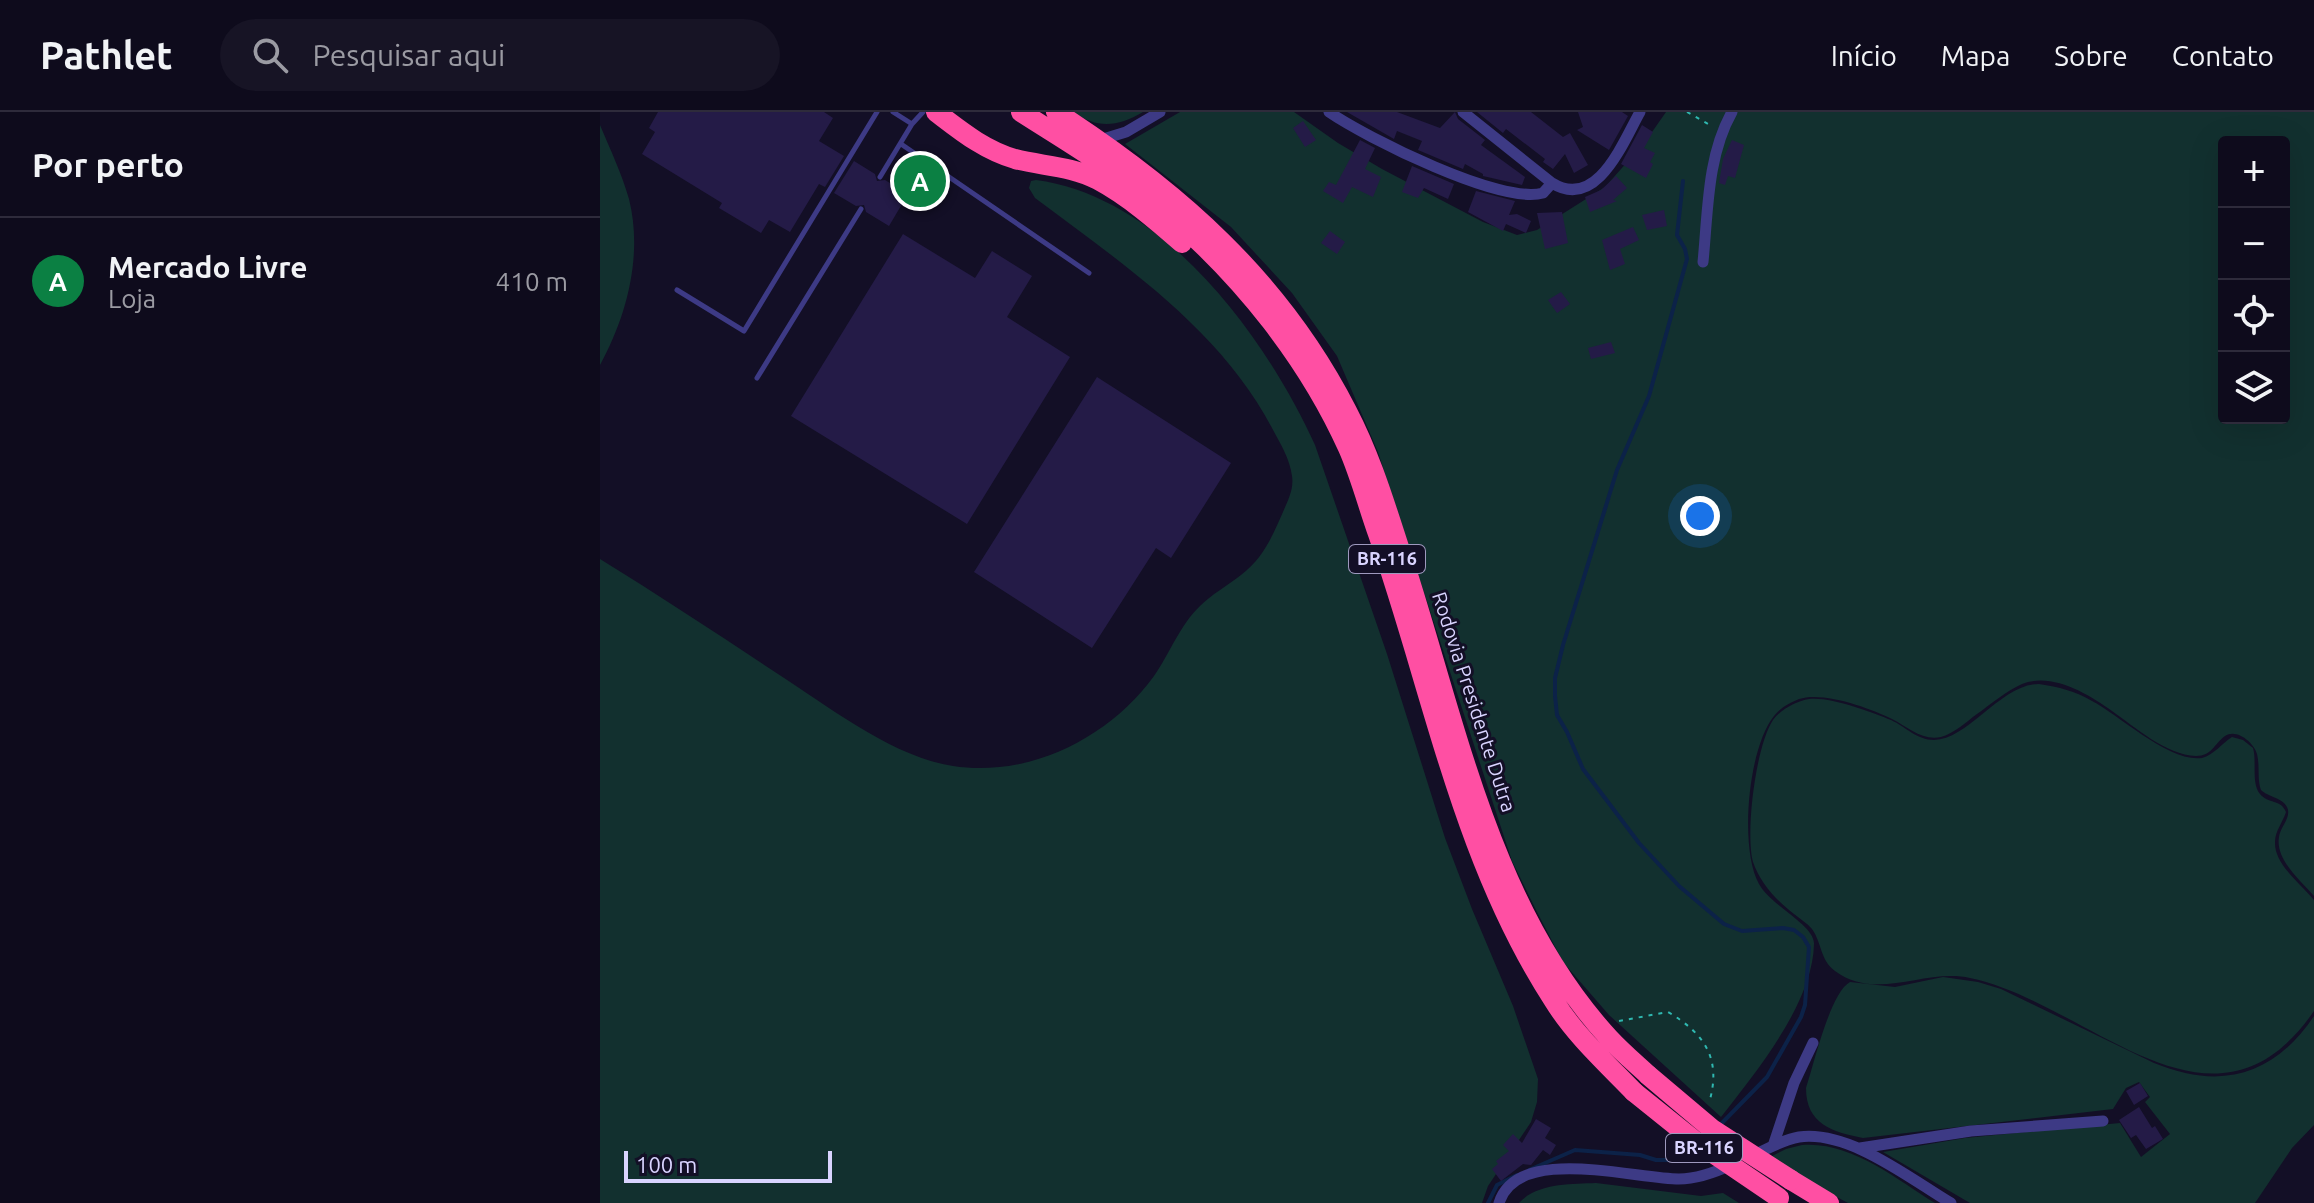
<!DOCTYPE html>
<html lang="pt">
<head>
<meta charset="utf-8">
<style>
  :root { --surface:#0e0b1c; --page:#171425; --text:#f1f3f6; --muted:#9b9ba3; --line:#2e2b3b; --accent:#0b8043 }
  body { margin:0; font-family:Ubuntu,sans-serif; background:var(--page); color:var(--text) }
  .controls { position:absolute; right:24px; top:24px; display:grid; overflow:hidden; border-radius:8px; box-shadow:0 8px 32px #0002 }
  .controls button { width:72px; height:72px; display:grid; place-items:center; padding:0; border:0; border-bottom:2px solid var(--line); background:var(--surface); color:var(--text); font:40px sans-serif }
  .scale { position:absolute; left:24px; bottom:20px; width:208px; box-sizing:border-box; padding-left:8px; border:4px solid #d9d4ff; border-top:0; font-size:22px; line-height:28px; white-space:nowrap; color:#d9d4ff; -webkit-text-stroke:6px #130f26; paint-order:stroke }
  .you { position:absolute; left:1100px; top:404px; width:28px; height:28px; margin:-20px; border:6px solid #fff; border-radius:50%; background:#1a73e8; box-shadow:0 0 0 12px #1a73e833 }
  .badge { display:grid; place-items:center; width:52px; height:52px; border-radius:50%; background:var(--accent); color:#fff; font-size:26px; font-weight:700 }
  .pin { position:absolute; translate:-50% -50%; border:4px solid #fff; box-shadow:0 2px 8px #0006 }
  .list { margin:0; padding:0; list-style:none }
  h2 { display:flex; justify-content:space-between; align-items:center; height:104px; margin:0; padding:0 32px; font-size:34px }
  h2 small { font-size:26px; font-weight:400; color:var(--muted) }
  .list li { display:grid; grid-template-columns:52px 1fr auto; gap:24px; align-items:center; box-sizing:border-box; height:128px; padding:0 32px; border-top:2px solid var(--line) }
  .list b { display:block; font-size:30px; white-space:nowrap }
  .list p { margin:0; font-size:26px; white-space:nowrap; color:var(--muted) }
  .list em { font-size:26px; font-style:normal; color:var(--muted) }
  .icon { flex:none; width:44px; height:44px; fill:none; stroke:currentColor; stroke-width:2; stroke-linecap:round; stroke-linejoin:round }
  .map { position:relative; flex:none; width:1714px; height:1091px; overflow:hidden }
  header { display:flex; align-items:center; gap:48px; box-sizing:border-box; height:112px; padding:0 40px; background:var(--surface); border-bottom:2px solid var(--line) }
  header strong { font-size:38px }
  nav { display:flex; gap:44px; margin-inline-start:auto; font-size:28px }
  .search { width:560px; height:72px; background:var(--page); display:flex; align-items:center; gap:20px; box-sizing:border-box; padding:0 28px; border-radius:44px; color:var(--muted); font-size:30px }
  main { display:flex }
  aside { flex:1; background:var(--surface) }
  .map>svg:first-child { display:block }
</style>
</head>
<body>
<header>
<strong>Pathlet</strong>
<div class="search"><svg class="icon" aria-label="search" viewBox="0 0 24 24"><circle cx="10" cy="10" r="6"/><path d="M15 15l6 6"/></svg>Pesquisar aqui</div>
<nav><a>Início</a><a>Mapa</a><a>Sobre</a><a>Contato</a></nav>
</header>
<main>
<aside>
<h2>Por perto<small></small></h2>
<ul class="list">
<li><span class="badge">A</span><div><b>Mercado Livre</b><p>Loja</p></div><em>410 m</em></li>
</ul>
</aside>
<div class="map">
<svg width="1714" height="1091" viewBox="0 0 1714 1091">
  <rect width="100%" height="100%" fill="#130f26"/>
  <path fill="#12302f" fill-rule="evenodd" d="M473 0H543C517 15 498 17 473 0Z
    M580 0H694L738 31 782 57 883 110 917 123 937 118 1005 75 1045 30 1066 0H1714V784C1701 769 1675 748 1679 725 1680 715 1692 705 1687 695 1683 686 1668 685 1661 678 1657 667 1660 654 1657 642 1654 631 1637 616 1625 624 1614 632 1612 644 1596 644 1566 643 1535 615 1512 599 1488 582 1452 560 1422 572 1406 579 1391 592 1377 602 1366 610 1355 621 1341 625 1322 629 1308 615 1292 607 1270 596 1223 579 1199 587 1190 591 1181 595 1174 604 1148 636 1139 736 1159 772 1171 794 1215 813 1214 832 1213 891 1156 960 1121 1005L1009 903 963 850 937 800 912 749 778 340 737 244 692 181 631 115 525 32ZM1624 30H1684V306H1624Z
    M0 13C10 37 22 62 29 87 43 143 27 204 0 253Z
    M436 68C564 85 665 224 715 333L787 542 845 726 872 797 913 894 938 967 937 990 931 1010 888 1074 882 1091H0V447C60 484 119 523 178 562 229 595 293 645 353 654 430 666 510 625 554 564 570 541 580 513 600 494 612 482 627 474 641 463 663 446 672 425 683 400 688 388 694 377 692 364 690 347 680 331 672 316 620 217 523 152 435 86L429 76 431 69Z
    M1439 572C1459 575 1475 579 1492 589 1519 603 1570 651 1602 646 1614 643 1622 631 1632 625L1643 628 1653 636C1657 649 1651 671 1660 682 1668 692 1681 687 1686 700 1683 710 1675 719 1675 730 1674 752 1701 772 1714 788V899C1613 1046 1490 891 1370 866 1325 856 1277 890 1235 859 1220 848 1222 831 1212 817 1207 811 1200 807 1194 802 1177 789 1160 771 1153 750 1145 720 1156 633 1173 608 1181 597 1197 589 1209 587 1228 584 1273 600 1291 608 1306 615 1317 628 1334 628 1368 628 1401 572 1439 572Z
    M1343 865 1378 870 1401 877 1554 951C1620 978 1673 965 1714 904V1013L1692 1036 1655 1091H1370L1283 1040 1365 1026 1520 1011 1541 1045 1570 1022 1545 990 1550 985 1539 970 1526 976 1513 997 1263 1026C1232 1020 1206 1012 1206 976 1214 952 1230 881 1250 870L1295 875Z
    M1202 1033C1251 1029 1296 1067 1335 1091H1248L1166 1047 1186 1037Z
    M996 1071 1101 1084 1123 1081 1139 1091H919C937 1071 971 1072 996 1071Z"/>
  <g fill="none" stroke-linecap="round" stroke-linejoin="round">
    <path stroke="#0c2248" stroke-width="4" d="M1083 69 1077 123 1085 137 1087 147 1049 284 1017 358 963 533 955 566V584L957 603 967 620 983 657 1039 731 1079 774 1124 812 1142 819 1183 816 1194 818 1203 825 1209 835 1205 893 1201 905 1167 965 1120 1013
      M929 1058 975 1038 1040 1043 1056 1048H1071L1093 1037
      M888 1091 897 1073 917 1063"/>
  </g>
  <path fill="#241b47" d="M58 0H224L233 6 219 29 244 44 225 75 219 72 190 120 169 108 161 121 119 96 122 91 42 42 55 20 49 16Z
    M747 0H797L840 16 855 0 858 7 885 28 881 33 925 65 922 73 883 64V62L865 52 863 57 818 38 822 29 797 19 794 27Z
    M877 0H931L963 25 970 21 988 53 974 61 965 42 953 57 943 50 945 47 906 17 903 21Z
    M978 0H1022L1028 4 1009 38 977 18 983 15Z
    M703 9 716 28 705 35 693 16Z
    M1042 13 1053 20 1044 36 1055 41 1050 50 1053 52 1046 66 1021 52Z
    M760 28 775 36 765 57 781 65 773 85 752 75 743 91 723 79 729 70 736 73Z
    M1132 28 1144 33 1135 66 1128 64 1125 73 1119 71 1123 47Z
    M254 49 275 62 277 69 285 68 308 82 289 114 266 100 264 93 256 94 234 81Z
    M812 54 854 72 848 87 824 76 818 86 802 80Z
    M1016 64 1027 76 1013 88 1017 89 990 100 985 85 1001 78Z
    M876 79 915 89 909 103 917 102 931 109 926 121 906 112 903 119 868 100Z
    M1064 98 1067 114 1047 118 1042 103Z
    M962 100 968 131 945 137 937 101Z
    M1033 115 1039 128 1020 137 1025 152 1010 158 1002 128Z
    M730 119 745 130 737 142 721 131Z
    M303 122 375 166 392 139 432 164 407 205 470 245 367 412 191 304Z
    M961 180 970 192 957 201 948 188Z
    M1011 230 1015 241 991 247 988 236Z
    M497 265 631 351 571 446 556 436 492 536 374 460Z
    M1540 971 1548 984 1534 993 1526 979Z
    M1539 995 1552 1016 1555 1014 1563 1027 1546 1037 1536 1023 1531 1026 1519 1008Z
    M936 1007 951 1016 945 1026 956 1033 950 1043 943 1038 931 1053 923 1052 901 1069 892 1057 898 1052 896 1049 909 1039 903 1033 913 1022 922 1031Z"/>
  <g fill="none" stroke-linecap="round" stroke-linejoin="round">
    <path stroke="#2fb8b0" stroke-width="2" stroke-dasharray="4 6" stroke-linecap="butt" d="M1087 0 1110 13
      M1019 909 1068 900C1105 922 1122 947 1109 991"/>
    <path stroke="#3d3a85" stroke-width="5" d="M293 0 312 12
      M301 32 489 161
      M280 65 312 12 323 0
      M77 178 144 219 277 0
      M157 266 261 97"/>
    <path stroke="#3d3a85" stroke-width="11" d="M729 0C767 26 901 93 943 81L952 71C997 99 1023 30 1040 0
      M863 0 952 71
      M500 28 526 20 560 0
      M1103 150C1108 100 1107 44 1132 0
      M1173 1034 1194 971 1213 931
      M1260 1036 1371 1019 1503 1009
      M1152 1044C1167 1037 1182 1028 1199 1025 1249 1018 1309 1066 1351 1091
      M899 1091C917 1032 1034 1067 1079 1067 1097 1067 1116 1060 1133 1052"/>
    <path stroke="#ff4fa3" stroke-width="20" d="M336 0C361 19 384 38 415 47 442 54 472 54 498 68 528 84 557 109 582 131
      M421 0C471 32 524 63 570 103 643 166 708 247 748 336 760 363 768 394 778 422 833 579 862 748 954 889 975 923 1006 951 1034 980
      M456 0C578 79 680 168 747 299 770 343 784 389 799 435 854 599 887 794 1009 926 1021 939 1035 951 1048 963
      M1191 1068 1229 1091"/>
    <path stroke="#ff4fa3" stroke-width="20" d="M1048 963 1112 1017 1191 1068
      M1034 980 1095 1029 1179 1086"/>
  </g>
  <g text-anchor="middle" stroke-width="6" stroke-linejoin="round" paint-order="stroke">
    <g fill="#130f26" stroke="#9e99be" stroke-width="2">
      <rect x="749" y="433" width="76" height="28" rx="6"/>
      <rect x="1066" y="1022" width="76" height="28" rx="6"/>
    </g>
    <g font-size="18" font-weight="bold" fill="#d9d4ff">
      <text x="787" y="453">BR-116</text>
      <text x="1104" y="1042">BR-116</text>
    </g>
    <g font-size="20" fill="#d9d4ff" stroke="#130f26">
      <text transform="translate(874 590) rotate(72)" y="7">Rodovia Presidente Dutra</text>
    </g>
  </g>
</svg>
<div class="controls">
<button>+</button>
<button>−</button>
<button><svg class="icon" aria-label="locate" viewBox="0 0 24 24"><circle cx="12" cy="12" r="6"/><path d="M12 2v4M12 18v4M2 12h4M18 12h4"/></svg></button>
<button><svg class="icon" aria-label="layers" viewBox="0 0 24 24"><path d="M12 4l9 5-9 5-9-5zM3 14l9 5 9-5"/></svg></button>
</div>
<div class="scale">100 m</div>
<div class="you"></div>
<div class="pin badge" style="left:320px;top:69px">A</div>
</div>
</main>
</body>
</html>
